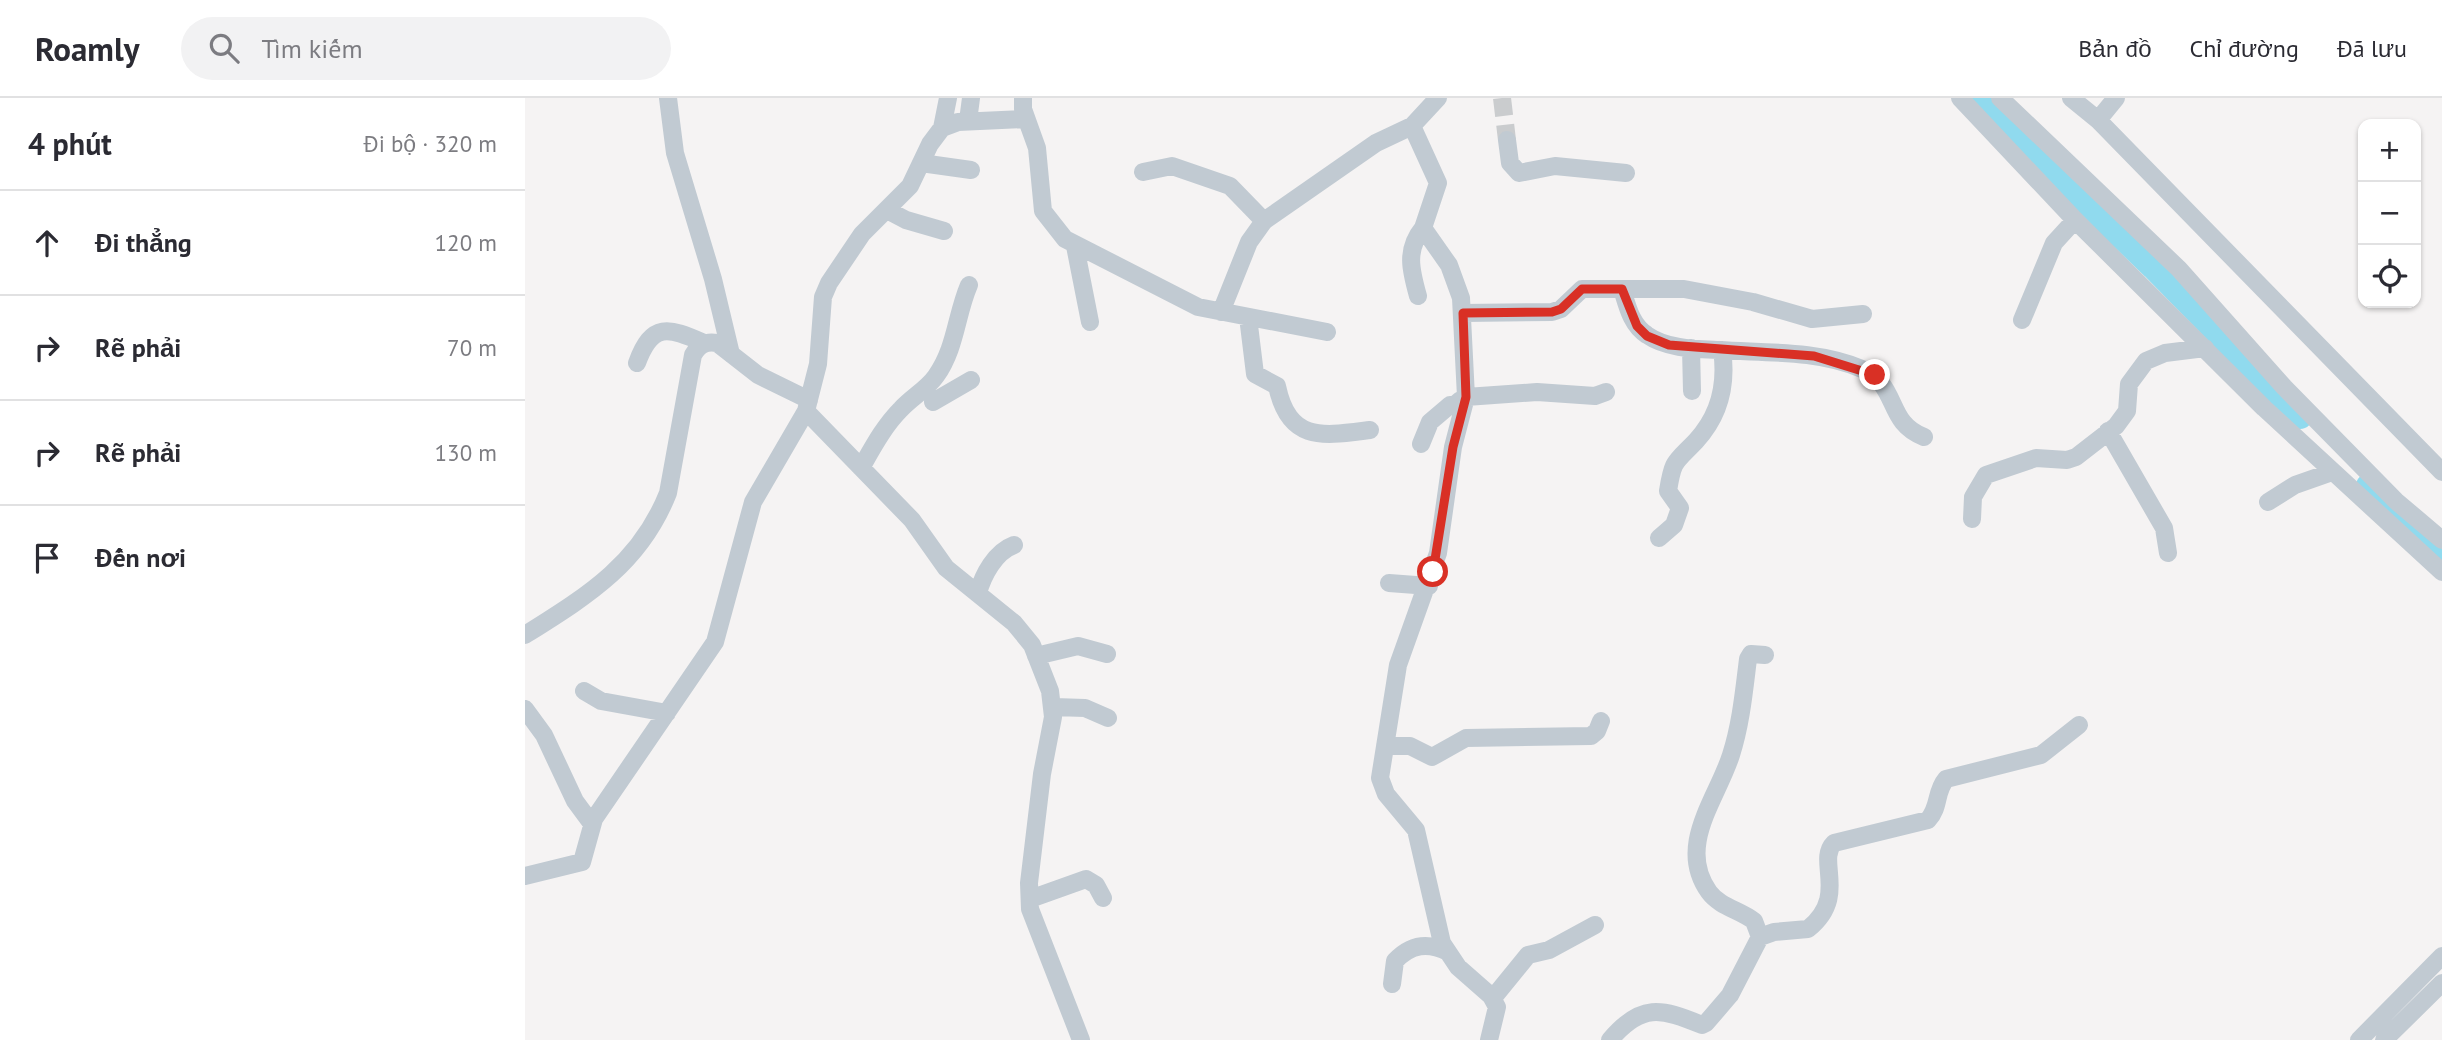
<!DOCTYPE html>
<html lang="vi">
<head>
<meta charset="utf-8">
<style>
  :root { --surface:#fff; --page:#f2f2f3; --text:#2b2b33; --muted:#7c7c81; --line:#e1e1e2 }
  body { margin:0; font-family:"PT Sans",sans-serif; background:var(--page); color:var(--text) }
  .controls { position:absolute; right:21px; top:21px; display:grid; overflow:hidden; border-radius:14px; box-shadow:0 2px 5px #0004 }
  .controls button { width:63px; height:63px; display:grid; place-items:center; padding:0; border:0; border-bottom:2px solid var(--line); background:var(--surface); color:var(--text); font:35px sans-serif }
  .stop { position:absolute; width:21px; height:21px; margin:-16px; border:5px solid #d93025; border-radius:50%; background:#fff }
  .stop.end { background:#d93025; border-color:#fff; box-shadow:0 2px 7px #0008 }
  .list { margin:0; padding:0; list-style:none }
  h2 { display:flex; justify-content:space-between; align-items:center; height:91px; margin:0; padding:0 28px; font-size:30px }
  h2 small { font-size:23px; font-weight:400; color:var(--muted) }
  .list li { display:grid; grid-template-columns:46px 1fr auto; gap:21px; align-items:center; box-sizing:border-box; height:105px; padding:0 28px; border-top:2px solid var(--line) }
  .list b { display:block; font-size:26px; white-space:nowrap }
  .list em { font-size:23px; font-style:normal; color:var(--muted) }
  .icon { flex:none; width:38px; height:38px; fill:none; stroke:currentColor; stroke-width:2; stroke-linecap:round; stroke-linejoin:round }
  .map { position:relative; flex:none; width:1917px; height:942px; overflow:hidden }
  header { display:flex; align-items:center; gap:42px; box-sizing:border-box; height:98px; padding:0 35px; background:var(--surface); border-bottom:2px solid var(--line) }
  header strong { font-size:33px }
  nav { display:flex; gap:38px; margin-inline-start:auto; font-size:24px }
  .search { width:490px; height:63px; background:var(--page); display:flex; align-items:center; gap:18px; box-sizing:border-box; padding:0 24px; border-radius:38px; color:var(--muted); font-size:26px }
  main { display:flex }
  aside { flex:1; background:var(--surface) }
  .map>svg:first-child { display:block }
</style>
</head>
<body>
<header>
<strong>Roamly</strong>
<div class="search"><svg class="icon" aria-label="search" viewBox="0 0 24 24"><circle cx="10" cy="10" r="6"/><path d="M15 15l6 6"/></svg>Tìm kiếm</div>
<nav><a>Bản đồ</a><a>Chỉ đường</a><a>Đã lưu</a></nav>
</header>
<main>
<aside>
<h2>4 phút<small>Đi bộ · 320 m</small></h2>
<ul class="list">
<li><svg class="icon" aria-label="ahead" viewBox="0 0 24 24"><path d="M12 20V5M6 11l6-6 6 6"/></svg><div><b>Đi thẳng</b></div><em>120 m</em></li>
<li><svg class="icon" aria-label="right" viewBox="0 0 24 24"><path d="M7 20v-9h11M14 6l5 5-5 5"/></svg><div><b>Rẽ phải</b></div><em>70 m</em></li>
<li><svg class="icon" aria-label="right" viewBox="0 0 24 24"><path d="M7 20v-9h11M14 6l5 5-5 5"/></svg><div><b>Rẽ phải</b></div><em>130 m</em></li>
<li><svg class="icon" aria-label="arrive" viewBox="0 0 24 24"><path d="M6 21V4h12l-3 4 3 4H6"/></svg><div><b>Đến nơi</b></div></li>
</ul>
</aside>
<div class="map">
<svg width="1917" height="942" viewBox="0 0 1917 942">
  <rect width="100%" height="100%" fill="#f5f3f3"/>
  <g fill="none" stroke-linecap="round" stroke-linejoin="round">
    <path stroke="#90daee" stroke-width="26" d="M1452 0 1629 169 1775 318
      M1844 388 1887 431 1917 456"/>
    <path stroke="#caccce" stroke-width="18" stroke-dasharray="18 9" stroke-linecap="butt" d="M977 0 982 42"/>
    <path stroke="#c1cad2" stroke-width="18" d="M143 0 150 55 188 181 206 256
      M498 0V11L512 50 518 113 540 141 673 209 802 234
      M1435 0 1550 122 1739 310 1917 474
      M1475 0 1654 171 1759 289 1871 403 1917 442
      M1546 0 1573 22 1917 374
      M1573 22 1591 0
      M443 23 446 0
      M887 28 913 85 898 130 924 167 936 200 941 299 928 349 913 455 873 567 855 680 861 696 891 732 917 845 933 869 966 898 972 909 964 942
      M417 30 423 0
      M982 42 985 65 994 75 1030 68 1101 75
      M396 65 446 72
      M618 74 647 68 705 88 739 123
      M362 112 381 122 419 133
      M550 148 565 224
      M1097 191C1102 207 1106 227 1122 237 1142 251 1171 251 1194 252 1241 255 1293 252 1337 271 1375 288 1360 324 1399 339
      M893 198C886 173 880 152 898 130
      M696 214 724 144 739 123 851 45 887 28 913 0
      M938 215 1027 214 1036 211 1057 191H1159L1228 204 1287 221 1338 216
      M723 219 730 276 752 288C764 345 798 338 845 332
      M1497 222 1529 145 1550 122
      M1166 250 1167 293
      M112 265C127 224 143 229 179 245
      M934 303 941 299 1012 294 1070 298 1081 294
      M408 304 446 282
      M281 313 387 422 421 470 489 525 507 547 525 593 528 619 517 676 504 785 505 811 556 942
      M1583 333 1639 430 1643 455
      M896 346 905 324 925 307
      M336 370C348 349 359 328 376 311 387 299 402 291 411 278 431 250 431 217 444 187
      M1743 404 1770 387 1807 374
      M1447 421 1448 399 1461 377 1511 360 1542 362 1551 359 1591 328 1602 313 1604 286 1621 263 1640 255 1680 250
      M1134 440 1149 427 1155 410 1143 393C1148 361 1150 365 1171 343 1195 317 1202 286 1197 252
      M864 485 904 488
      M453 495C458 477 470 454 489 447
      M0 537C62 498 115 466 143 395L168 257C174 247 180 243 192 245L233 277 284 302
      M511 558 553 548 582 556
      M59 593 76 603 142 615
      M529 609 560 610 583 620
      M0 611 19 637 50 703 67 726
      M860 648H885L907 659 941 640 1066 638 1072 633 1076 623
      M0 778 57 764 69 721 190 544 228 404 281 313 293 266 298 199 304 185 337 136 385 88 405 46 417 30 433 24 500 21
      M505 801 561 781 571 787 578 800
      M1235 839 1229 823C1215 812 1195 809 1184 794 1151 748 1192 701 1206 657 1216 626 1219 593 1223 561L1226 556 1240 557
      M867 886 870 863C886 846 903 844 923 854
      M968 900 1003 857 1024 852 1070 827
      M1085 942C1116 905 1136 910 1177 927L1181 925 1205 897 1235 839 1249 834 1283 831C1324 798 1291 763 1309 745L1403 722C1415 709 1410 694 1421 681L1516 657 1554 627
      M1834 942 1917 858
      M1859 942 1917 885"/>
  </g>
  <g fill="none" stroke-linecap="round" stroke-linejoin="round">
    <path stroke="#d93025" stroke-width="9" d="M908 474 928 349 941 299 938 215 1027 214 1036 211 1057 191H1097L1112 228 1122 238 1144 247 1289 258 1350 277"/>
  </g>
</svg>
<div class="controls">
<button>+</button>
<button>−</button>
<button><svg class="icon" aria-label="locate" viewBox="0 0 24 24"><circle cx="12" cy="12" r="6"/><path d="M12 2v4M12 18v4M2 12h4M18 12h4"/></svg></button>
</div>
<div class="stop" style="left:908px;top:474px"></div>
<div class="stop end" style="left:1350px;top:277px"></div>
</div>
</main>
</body>
</html>
